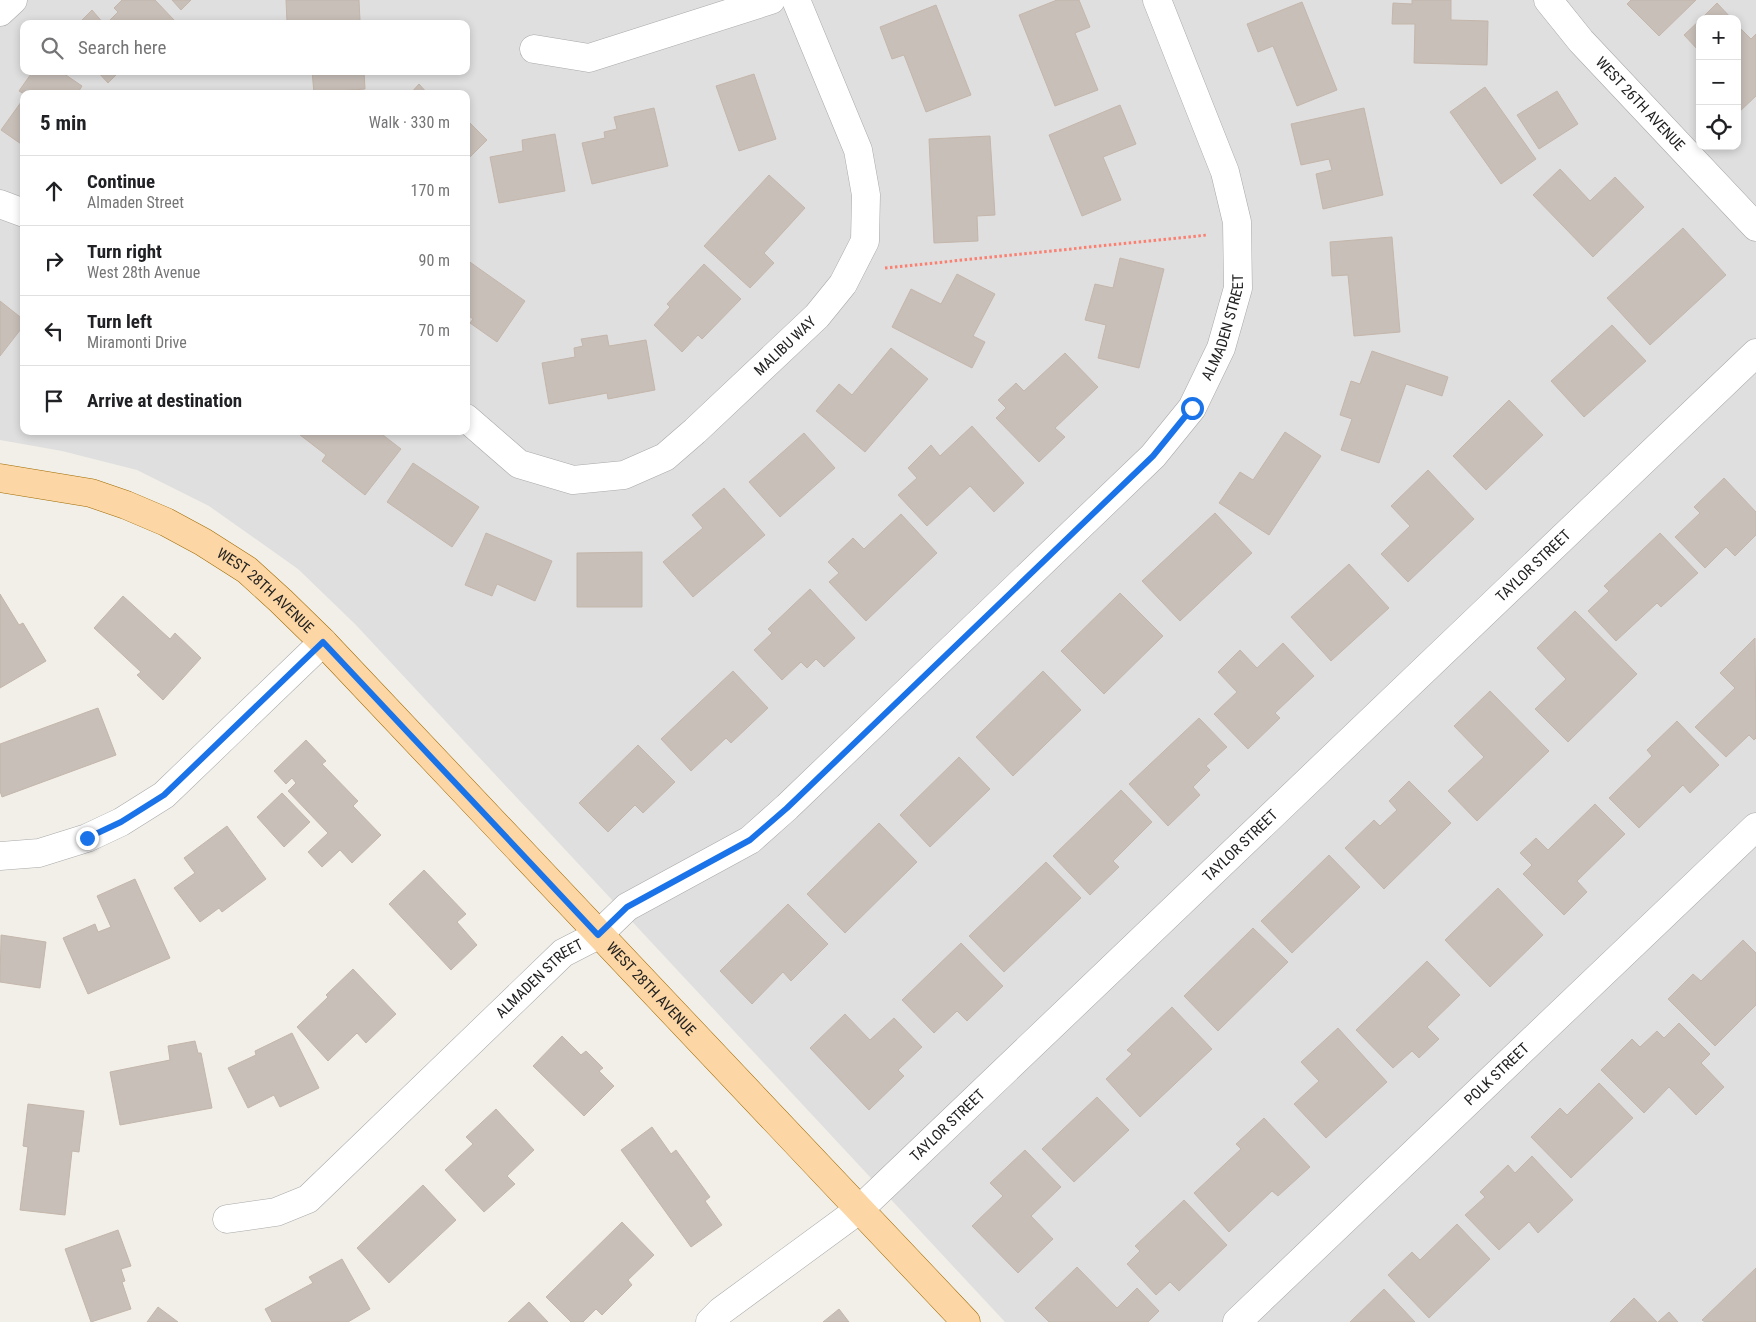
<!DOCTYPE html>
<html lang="en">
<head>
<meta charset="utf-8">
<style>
  :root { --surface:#fff; --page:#f6f6f6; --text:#202124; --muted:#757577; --line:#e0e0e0 }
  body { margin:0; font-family:"Roboto Condensed",sans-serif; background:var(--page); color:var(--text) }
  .controls { position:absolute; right:15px; top:15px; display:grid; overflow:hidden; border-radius:10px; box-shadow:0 2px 8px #0003 }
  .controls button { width:45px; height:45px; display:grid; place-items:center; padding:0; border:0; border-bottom:1px solid var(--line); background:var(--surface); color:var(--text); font:25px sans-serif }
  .stop { position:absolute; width:15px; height:15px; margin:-11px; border:4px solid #1a73e8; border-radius:50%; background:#fff }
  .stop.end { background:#1a73e8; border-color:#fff; box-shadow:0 1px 5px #0008 }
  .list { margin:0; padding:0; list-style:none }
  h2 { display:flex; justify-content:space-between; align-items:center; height:65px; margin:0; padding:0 20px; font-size:21px }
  h2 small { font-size:16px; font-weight:400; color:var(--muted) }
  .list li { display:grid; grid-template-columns:32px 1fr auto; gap:15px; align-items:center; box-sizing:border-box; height:70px; padding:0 20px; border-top:1px solid var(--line) }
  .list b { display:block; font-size:19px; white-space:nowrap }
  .list p { margin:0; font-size:16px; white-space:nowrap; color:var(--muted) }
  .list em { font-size:16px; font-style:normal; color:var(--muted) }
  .icon { flex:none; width:28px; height:28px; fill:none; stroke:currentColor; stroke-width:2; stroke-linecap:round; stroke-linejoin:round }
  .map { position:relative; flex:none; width:1756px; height:1322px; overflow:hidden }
  .search { position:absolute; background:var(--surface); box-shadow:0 2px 8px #0003; left:20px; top:20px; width:450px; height:55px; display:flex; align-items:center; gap:12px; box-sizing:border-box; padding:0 18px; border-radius:10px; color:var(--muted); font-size:19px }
  .panel { position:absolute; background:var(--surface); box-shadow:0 2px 8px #0003; left:20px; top:90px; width:450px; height:345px; border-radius:10px }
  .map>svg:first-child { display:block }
</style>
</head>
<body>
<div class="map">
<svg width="1756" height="1322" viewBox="0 0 1756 1322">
  <rect width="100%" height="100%" fill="#f2efe9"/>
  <path fill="#e0dfdf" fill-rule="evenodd" d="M0 0H1756V1322H1005L355 624 298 569 209 506 137 470 62 451 0 440ZM1700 19H1737V146H1700ZM24 24H466V71H24ZM24 94H466V431H24Z"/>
  <path fill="#c7bfb8" stroke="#c4b6ab" d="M122 0H155L174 20 170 24H106L118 12 114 8Z
    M172 0H191L181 10Z
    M286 0H359L360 21H366V24H298V22L287 23Z
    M1057 0H1079L1090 27 1075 33 1098 90 1055 106 1019 15Z
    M1412 0H1451V20L1488 21 1487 65 1414 63 1415 24H1392L1393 3 1412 4Z
    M1631 0H1696L1659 36 1627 4Z
    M1302 2 1337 90 1297 106 1273 46 1258 52 1247 24Z
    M1717 3 1732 19H1701Z
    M936 5 971 95 926 112 904 55 892 59 880 27Z
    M92 10 104 24H78Z
    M1700 20V52L1684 35Z
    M1737 25 1751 39 1756 34V96L1738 113Z
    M33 71H60L82 86 77 94H24L19 91Z
    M97 71H120L108 83Z
    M312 71H364L365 89 314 93Z
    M754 74 776 139 739 151 716 86Z
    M419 84 428 94H410Z
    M1485 87 1536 159 1501 184 1450 112Z
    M1557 91 1578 124 1539 149 1517 115Z
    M24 98V146L1 130Z
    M1120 105 1136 144 1103 157 1121 200 1082 216 1049 135Z
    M654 108 668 166 592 184 582 143 605 138 604 132 617 129 614 117Z
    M1364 108 1383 195 1323 209 1316 174 1332 170 1329 159 1301 165 1291 124Z
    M466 119 487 140 466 161Z
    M555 134 565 191 499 203 490 157 523 151 522 140Z
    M990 136 995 215 977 216 978 241 934 243 929 139Z
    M1560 169 1590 201 1615 177 1644 207 1593 257 1533 195Z
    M769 175 805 208 764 253 774 263 750 288 704 246Z
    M1683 228 1726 275 1650 345 1607 298Z
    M1392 237 1400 332 1354 336 1348 275 1332 276 1330 242Z
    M1120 258 1164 269 1139 368 1098 358 1106 325 1085 320 1095 284 1113 288Z
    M467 260 525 301 497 342 470 323 473 319 466 314Z
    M704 264 741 299 702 339 698 335 682 352 654 325 670 307 667 304Z
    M957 274 995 294 973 336 985 342 972 368 892 327 911 289 941 304Z
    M0 301 24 320V325L0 356Z
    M1612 325 1646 361 1584 417 1551 381Z
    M607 335 609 346 646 340 655 390 608 399 607 393 549 404 542 363 575 357 574 348 583 346 581 339Z
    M891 348 928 379 865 452 816 411 839 384 852 395Z
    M1372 351 1448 377 1442 396 1406 384 1379 463 1341 450 1352 419 1340 415 1351 381 1360 384Z
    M1065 353 1098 387 1055 428 1065 437 1039 462 996 418 1006 408 998 400 1016 383 1024 391Z
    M1509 400 1543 435 1486 490 1453 456Z
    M972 426 1024 483 994 512 970 486 927 526 898 495 917 478 908 468 931 445 940 456Z
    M295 431H386L383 435 401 449 365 495 322 461 326 455Z
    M1285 432 1321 456 1269 535 1219 503 1240 472 1253 480Z
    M804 433 835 468 780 517 749 482Z
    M413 463 479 507 452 547 387 502Z
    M1428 470 1474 519 1408 582 1381 554 1410 526 1391 506Z
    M1724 478 1756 512V535L1735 556 1726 547 1705 568 1675 537 1700 513 1694 507Z
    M724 488 765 535 693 597 663 562 703 528 692 515Z
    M1215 513 1252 553 1180 621 1142 581Z
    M901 514 937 553 866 621 829 582 839 573 828 562 853 538 864 549Z
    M486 533 552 561 535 601 497 584 492 596 465 585Z
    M1660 533 1698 573 1661 607 1657 603 1616 641 1588 611 1609 591 1604 586Z
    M642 552V607H577V553Z
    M1349 564 1389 608 1331 661 1291 617Z
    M810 589 855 638 824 667 816 659 807 668 801 662 782 680 754 650 772 633 768 629Z
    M1120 593 1163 636 1104 694 1061 651Z
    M0 594 19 625 23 623 46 661 0 688Z
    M123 596 170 639 175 633 201 658 163 700 137 675 141 672 94 628Z
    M1575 611 1637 674 1568 742 1535 709 1566 679 1537 648Z
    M1755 638 1756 738 1754 740 1749 735 1726 757 1695 727 1735 688 1720 673Z
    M1283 643 1314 676 1275 713 1280 718 1248 749 1214 714 1237 692 1218 672 1240 650 1257 668Z
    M733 671 768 708 731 743 726 738 691 771 661 739Z
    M1043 671 1081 710 1013 776 976 737Z
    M1490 691 1549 751 1477 821 1448 791 1484 757 1454 726Z
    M98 708 116 755 2 797 0 791V744Z
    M1199 718 1227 747 1206 766 1210 770 1193 787 1200 795 1168 826 1129 784Z
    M1677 721 1719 765 1690 793 1683 785 1639 828 1609 798 1652 756 1647 750Z
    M306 740 326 761 322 764 358 801 353 806 381 835 352 863 340 850 322 867 308 852 328 833 288 791 296 783 292 778 286 784 274 771Z
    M638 745 675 782 643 813 635 805 608 832 579 803Z
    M959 757 990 789 930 847 900 815Z
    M1409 781 1451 823 1384 889 1345 848 1374 820 1380 826 1397 810 1389 801Z
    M1121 790 1152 822 1113 861 1119 867 1090 895 1053 856Z
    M282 793 310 822 284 847 257 817Z
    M1595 804 1625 834 1577 881 1587 892 1564 915 1523 874 1532 865 1520 853 1536 838 1548 850Z
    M879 823 917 862 845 933 807 894Z
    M227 826 266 879 222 912 219 908 200 922 174 888 195 873 184 858Z
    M1329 855 1360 887 1292 953 1261 921Z
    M1046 862 1081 898 1004 972 969 936Z
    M424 870 466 914 457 922 477 945 451 970 389 904Z
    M135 879 170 958 88 994 63 938 95 924 98 932 111 927 97 896Z
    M1498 888 1543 935 1490 987 1445 940Z
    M788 904 828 944 791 981 783 972 752 1004 720 971Z
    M1253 928 1288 962 1218 1031 1184 996Z
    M1 935 46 942 40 988 0 982Z
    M1743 940 1756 953V1005L1715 1046 1668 999 1693 974 1701 981Z
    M961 943 1003 986 967 1021 957 1011 934 1033 902 1000Z
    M1427 961 1460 995 1427 1027 1439 1039 1419 1058 1412 1051 1393 1068 1356 1030Z
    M353 969 396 1014 366 1043 357 1033 328 1061 297 1027 328 997 326 995Z
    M1172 1007 1212 1049 1140 1117 1106 1079 1132 1054 1127 1050Z
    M845 1014 870 1040 894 1018 922 1047 898 1070 904 1076 869 1110 810 1048Z
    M1679 1023 1710 1054 1701 1063 1724 1087 1696 1115 1669 1087 1644 1113 1601 1070 1632 1039 1640 1047 1657 1031 1664 1038Z
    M1338 1028 1387 1082 1326 1138 1294 1104 1319 1081 1301 1062Z
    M292 1033 319 1088 280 1107 274 1095 248 1108 228 1068 256 1055 255 1051Z
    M562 1036 581 1055 586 1051 603 1068 599 1071 614 1086 584 1116 533 1066Z
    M195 1041 198 1053H201L212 1108 120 1125 110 1072 170 1060 168 1046Z
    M1599 1083 1633 1118 1571 1178 1531 1137 1560 1108 1567 1115Z
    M1097 1097 1129 1130 1074 1182 1042 1149Z
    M28 1104 84 1111 79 1152 72 1151 65 1215 20 1210 28 1147 23 1146Z
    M496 1109 534 1150 507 1176 515 1184 484 1212 445 1170 473 1144 466 1137Z
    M1264 1118 1310 1167 1278 1196 1272 1191 1229 1232 1194 1193 1241 1149 1236 1144Z
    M652 1127 671 1154 676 1150 710 1197 705 1201 722 1225 691 1247 621 1150Z
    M1025 1150 1061 1187 1031 1216 1053 1239 1018 1273 972 1226 1003 1196 990 1183Z
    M1532 1156 1573 1200 1538 1233 1529 1222 1499 1250 1465 1215 1485 1197 1480 1192 1508 1165 1515 1173Z
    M423 1185 456 1220 389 1283 357 1248Z
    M1184 1200 1227 1245 1179 1291 1170 1282 1156 1295 1127 1264 1140 1251 1135 1246Z
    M622 1222 654 1255 628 1280 632 1285 602 1315 596 1309 583 1322H571L546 1297Z
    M1457 1224 1490 1259 1429 1318 1388 1275 1412 1252 1420 1260Z
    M118 1230 131 1266 121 1269 125 1281 122 1282 131 1309 91 1322 65 1249Z
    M342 1259 370 1309 348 1322H272L265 1309 313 1283 309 1277Z
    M1077 1267 1117 1308 1137 1288 1159 1311 1148 1322H1049L1035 1308Z
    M1756 1268V1322H1705L1702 1320Z
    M1384 1289 1415 1322H1350Z
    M1634 1298 1657 1322H1610Z
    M529 1302 548 1322H508Z
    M158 1307 178 1322H147Z
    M839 1309 849 1322H823Z
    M1669 1312 1678 1322H1658Z"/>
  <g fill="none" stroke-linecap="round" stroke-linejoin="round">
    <defs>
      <g id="minor">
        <path id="s1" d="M1548 0 1581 41 1756 227"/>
        <path d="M0 12 13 0"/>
        <path d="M534 49 589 58 771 0"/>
        <path d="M0 204 24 213"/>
        <path id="s2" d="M466 418 519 464 573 480 624 475 665 457 695 431 817 316 843 284 865 241 866 195 858 150 796 0"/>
        <path d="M0 856 39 853 87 838 121 822 164 795 323 642"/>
        <path id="s3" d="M227 1219 276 1212 308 1199 563 953 598 935 627 907 750 840 787 807 1153 456 1192 408 1221 348 1238 288 1237 222 1225 172 1157 0"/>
        <path id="s4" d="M710 1322 721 1311 860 1209 1756 353"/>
        <path id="s5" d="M1237 1322 1756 827"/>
      </g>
      <g id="major">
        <path id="s6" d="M0 478 91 493 126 505 166 522 203 542 247 570 281 601 323 642 966 1322"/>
      </g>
    </defs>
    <use href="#minor" stroke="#a9a9a9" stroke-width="29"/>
    <use href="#major" stroke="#a06b00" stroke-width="29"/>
    <path stroke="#fa8072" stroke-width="3" stroke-dasharray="2.5 2.5" stroke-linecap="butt" d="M885 268 1207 235"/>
    <use href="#minor" stroke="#fff" stroke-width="28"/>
    <use href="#major" stroke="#fcd6a4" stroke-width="28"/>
  </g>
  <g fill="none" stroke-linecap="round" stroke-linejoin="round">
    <path stroke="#1a73e8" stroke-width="6" d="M87 838 121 822 164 795 323 642 598 935 627 907 750 840 787 808 1153 456 1192 408"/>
  </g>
  <g text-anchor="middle" stroke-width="4" stroke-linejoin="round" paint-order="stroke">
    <g font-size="15" fill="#222" stroke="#fff">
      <text dy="5" stroke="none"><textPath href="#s1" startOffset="139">WEST 26TH AVENUE</textPath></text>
      <text dy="5" stroke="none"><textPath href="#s3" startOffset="1364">ALMADEN STREET</textPath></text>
      <text dy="5" stroke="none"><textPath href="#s2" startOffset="386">MALIBU WAY</textPath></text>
      <text dy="5" stroke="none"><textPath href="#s4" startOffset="1119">TAYLOR STREET</textPath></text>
      <text dy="5" stroke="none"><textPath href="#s6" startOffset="294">WEST 28TH AVENUE</textPath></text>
      <text dy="5" stroke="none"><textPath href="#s4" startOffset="714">TAYLOR STREET</textPath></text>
      <text dy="5" stroke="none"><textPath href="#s3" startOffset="404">ALMADEN STREET</textPath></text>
      <text dy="5" stroke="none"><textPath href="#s6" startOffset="849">WEST 28TH AVENUE</textPath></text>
      <text dy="5" stroke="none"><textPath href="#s5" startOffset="359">POLK STREET</textPath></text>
      <text dy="5" stroke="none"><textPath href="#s4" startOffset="309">TAYLOR STREET</textPath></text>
    </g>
  </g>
</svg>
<div class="controls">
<button>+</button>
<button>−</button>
<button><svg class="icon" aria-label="locate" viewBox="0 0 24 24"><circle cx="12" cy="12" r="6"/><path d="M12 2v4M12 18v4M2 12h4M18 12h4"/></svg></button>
</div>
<div class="stop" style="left:1192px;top:408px"></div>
<div class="stop end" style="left:87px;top:838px"></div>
<div class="search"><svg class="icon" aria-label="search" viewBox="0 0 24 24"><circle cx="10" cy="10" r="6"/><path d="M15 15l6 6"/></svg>Search here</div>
<section class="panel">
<h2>5 min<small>Walk · 330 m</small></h2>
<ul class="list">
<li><svg class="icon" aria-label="ahead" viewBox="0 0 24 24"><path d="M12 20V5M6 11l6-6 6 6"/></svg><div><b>Continue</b><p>Almaden Street</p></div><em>170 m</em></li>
<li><svg class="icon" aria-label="right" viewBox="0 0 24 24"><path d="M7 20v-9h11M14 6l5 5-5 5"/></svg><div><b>Turn right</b><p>West 28th Avenue</p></div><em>90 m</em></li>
<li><svg class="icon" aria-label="left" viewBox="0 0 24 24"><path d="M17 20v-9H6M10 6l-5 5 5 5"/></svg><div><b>Turn left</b><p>Miramonti Drive</p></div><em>70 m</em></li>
<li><svg class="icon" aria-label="arrive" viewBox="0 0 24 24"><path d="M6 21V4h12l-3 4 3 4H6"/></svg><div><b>Arrive at destination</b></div></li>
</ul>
</section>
</div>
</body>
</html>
